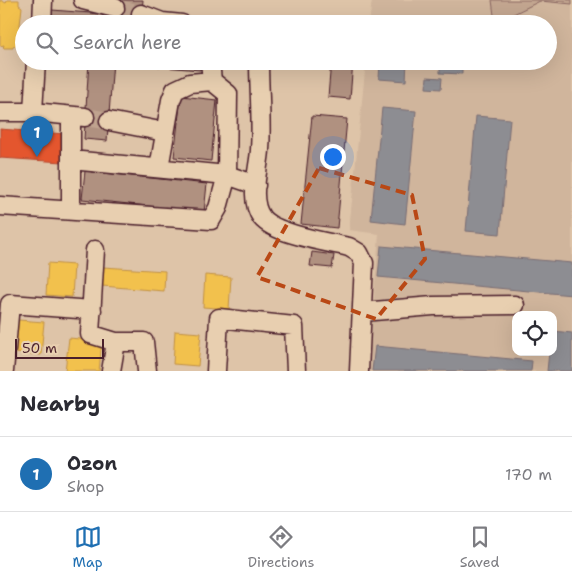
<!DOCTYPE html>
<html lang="en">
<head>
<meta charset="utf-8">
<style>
  :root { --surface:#fff; --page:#f7f7f7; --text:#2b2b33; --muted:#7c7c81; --line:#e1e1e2; --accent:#1f6fb2 }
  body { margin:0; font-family:"Shantell Sans",sans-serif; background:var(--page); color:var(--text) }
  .controls { position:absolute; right:15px; bottom:15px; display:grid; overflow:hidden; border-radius:10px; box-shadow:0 5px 20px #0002 }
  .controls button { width:45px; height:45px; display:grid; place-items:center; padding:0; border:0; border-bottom:1px solid var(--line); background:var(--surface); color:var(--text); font:25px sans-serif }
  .scale { position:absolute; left:15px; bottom:12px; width:89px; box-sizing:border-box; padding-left:5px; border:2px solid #4a1f2b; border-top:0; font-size:14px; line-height:18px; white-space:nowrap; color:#4a1f2b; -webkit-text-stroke:4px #e8cfb0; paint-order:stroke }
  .you { position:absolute; left:332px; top:156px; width:18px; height:18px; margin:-12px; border:4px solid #fff; border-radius:50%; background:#1a73e8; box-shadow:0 0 0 8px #1a73e833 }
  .badge { display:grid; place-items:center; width:32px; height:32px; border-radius:50%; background:var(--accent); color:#fff; font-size:16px; font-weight:700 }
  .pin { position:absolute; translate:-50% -41px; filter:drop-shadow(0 1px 2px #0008) }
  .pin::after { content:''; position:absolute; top:26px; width:18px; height:15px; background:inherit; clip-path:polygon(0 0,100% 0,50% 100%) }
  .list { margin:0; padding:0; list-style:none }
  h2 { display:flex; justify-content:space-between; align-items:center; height:65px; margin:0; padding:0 20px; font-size:21px }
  h2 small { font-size:16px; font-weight:400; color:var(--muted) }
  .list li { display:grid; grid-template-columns:32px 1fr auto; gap:15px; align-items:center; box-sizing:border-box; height:75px; padding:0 20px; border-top:1px solid var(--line) }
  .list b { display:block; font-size:19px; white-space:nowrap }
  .list p { margin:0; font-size:16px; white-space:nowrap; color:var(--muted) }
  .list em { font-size:16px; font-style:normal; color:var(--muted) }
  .icon { flex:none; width:28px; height:28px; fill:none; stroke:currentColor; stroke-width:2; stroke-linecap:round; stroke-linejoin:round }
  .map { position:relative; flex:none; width:572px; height:371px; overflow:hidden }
  .search { position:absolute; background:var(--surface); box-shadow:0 5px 20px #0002; left:15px; right:15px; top:15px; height:55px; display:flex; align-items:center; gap:12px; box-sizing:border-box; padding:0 18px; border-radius:28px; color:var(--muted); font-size:19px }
  .sheet { height:140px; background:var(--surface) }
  nav { display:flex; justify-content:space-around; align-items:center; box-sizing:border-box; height:70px; border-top:1px solid var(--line); background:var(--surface); font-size:14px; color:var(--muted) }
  nav a { display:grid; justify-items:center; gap:2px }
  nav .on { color:var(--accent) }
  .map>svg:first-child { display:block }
</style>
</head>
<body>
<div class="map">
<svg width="572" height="371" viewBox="0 0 572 371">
  <rect width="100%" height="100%" fill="#dec4a8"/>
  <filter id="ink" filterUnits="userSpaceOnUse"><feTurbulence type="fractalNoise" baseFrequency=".02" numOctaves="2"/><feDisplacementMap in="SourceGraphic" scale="10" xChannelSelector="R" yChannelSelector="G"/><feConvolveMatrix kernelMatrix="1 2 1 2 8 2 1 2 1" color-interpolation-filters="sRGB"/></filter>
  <g filter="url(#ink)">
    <path fill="#d0b59c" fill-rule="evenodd" d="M372 0H492L495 23 540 1 572 4V371H368L379 234 349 230 366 61H548V24H369ZM516 315H553V352H516Z"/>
    <path fill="#c3a690" stroke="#86625e" d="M492 0H572V4L540 1 495 23Z"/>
    <path fill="#f2c14e" stroke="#c09044" d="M0 0 6 3 7 0H19V5L22 7 19 34H23L22 47 13 46V48H3L4 45 0 46Z
      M48 263 74 265 72 297 46 295Z
      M103 267 165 271 164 291 102 286Z
      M205 275 231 277 229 309 203 307Z
      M18 320 44 322 41 355 15 353Z
      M175 331 201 333 198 366 173 364Z
      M69 338 102 341 99 371H65Z"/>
    <path fill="#e4572e" stroke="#b6462d" d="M0 129 65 134 63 162 0 158Z"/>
    <path fill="#8d8d92" stroke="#796c73" d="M380 61H407L406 81 379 79Z
      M411 61H424V67L410 66Z
      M440 61H462V74L440 73Z
      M427 77 442 78 441 89 426 88Z
      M382 108 416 111 405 224 371 220Z
      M476 116 510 119 500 234 466 231Z
      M381 246 572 263V295L378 277Z
      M553 331 572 333V371H547L549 352H553Z
      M375 346 532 361 531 371H372Z"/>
    <path fill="#b09180" stroke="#4a1f2b" d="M116 0H143L141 24H114Z
      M52 10 103 14V24H51Z
      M89 61H113L107 141 84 139Z
      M127 61H201L200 70 127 64Z
      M331 61H353L350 99 328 97Z
      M181 96 217 100 211 161 174 157Z
      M312 116 347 119 337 228 301 224Z
      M85 171 207 184 204 212 82 199Z
      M312 252 334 255 332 268 310 266Z"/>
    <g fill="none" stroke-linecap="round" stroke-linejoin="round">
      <path stroke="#c0a38f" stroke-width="18" stroke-dasharray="18 9" stroke-linecap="butt" d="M115 8 141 14
        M85 117 109 121"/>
      <defs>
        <path id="minor" d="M83 0 115 8
          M141 14 162 22 182 24
          M42 24 43 0
          M210 61 212 81 228 94 227 175 256 185
          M259 61C259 91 262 121 260 150 259 169 248 200 262 218 275 234 327 242 349 247L359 253 364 263 359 371
          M0 112H33L36 61
          M33 112 85 117
          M109 121 165 132
          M159 168 171 100 175 90 190 83 212 81
          M0 206 211 220 218 208 227 175 71 160V116
          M71 209V160
          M95 250 90 334 116 342 111 371
          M362 312 433 306 515 305
          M116 342H144L147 371
          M4 371 10 304 92 310
          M216 371 219 318 294 326 296 371"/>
      </defs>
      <use href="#minor" stroke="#4a1f2b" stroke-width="21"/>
      <use href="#minor" stroke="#e8cfb0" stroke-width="18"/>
    </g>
  </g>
  <path fill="none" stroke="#b94815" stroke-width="4" stroke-dasharray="10 6" stroke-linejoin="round" d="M319 168 412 195 425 259 376 319 257 277Z"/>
</svg>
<div class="controls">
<button><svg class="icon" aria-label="locate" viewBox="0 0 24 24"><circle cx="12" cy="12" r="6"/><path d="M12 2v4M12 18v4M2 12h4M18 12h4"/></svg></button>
</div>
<div class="scale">50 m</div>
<div class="you"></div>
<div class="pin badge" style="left:37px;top:157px">1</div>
<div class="search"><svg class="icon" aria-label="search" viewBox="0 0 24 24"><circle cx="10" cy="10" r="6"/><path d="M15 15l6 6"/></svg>Search here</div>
</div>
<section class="sheet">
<h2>Nearby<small></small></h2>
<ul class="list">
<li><span class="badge">1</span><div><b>Ozon</b><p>Shop</p></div><em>170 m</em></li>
</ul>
</section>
<nav>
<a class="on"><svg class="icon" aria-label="map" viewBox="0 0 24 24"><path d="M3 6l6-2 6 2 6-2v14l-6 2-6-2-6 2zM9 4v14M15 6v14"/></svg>Map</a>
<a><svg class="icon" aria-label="directions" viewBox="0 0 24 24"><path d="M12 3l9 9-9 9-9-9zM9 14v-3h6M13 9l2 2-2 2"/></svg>Directions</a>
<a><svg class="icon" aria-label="saved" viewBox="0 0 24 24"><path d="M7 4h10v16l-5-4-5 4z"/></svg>Saved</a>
</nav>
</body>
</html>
